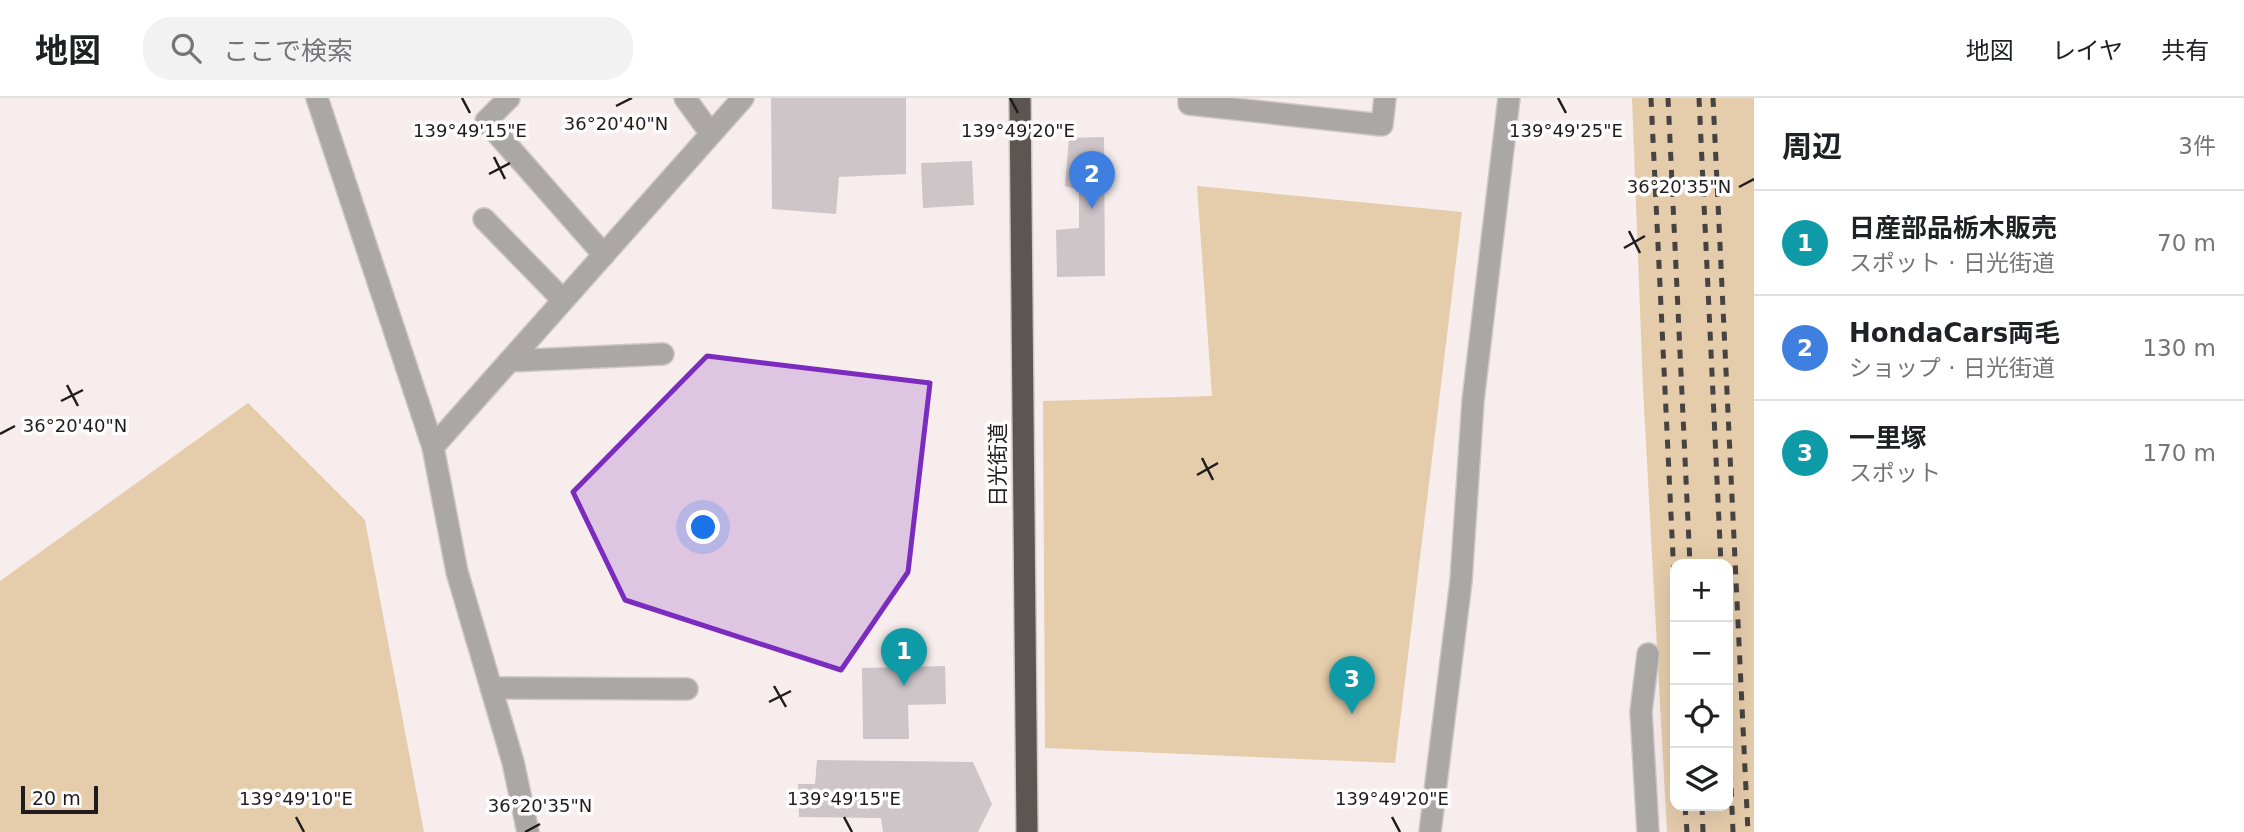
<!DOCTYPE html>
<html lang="ja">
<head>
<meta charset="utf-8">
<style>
  :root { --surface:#fff; --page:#f2f2f2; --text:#202124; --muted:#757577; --line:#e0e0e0; --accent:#0b8043 }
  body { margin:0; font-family:"DejaVu Sans","Noto Sans JP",sans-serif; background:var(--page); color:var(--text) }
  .controls { position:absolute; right:21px; bottom:21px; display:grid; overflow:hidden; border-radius:14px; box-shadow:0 7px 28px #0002 }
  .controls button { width:63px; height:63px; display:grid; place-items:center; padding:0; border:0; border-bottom:2px solid var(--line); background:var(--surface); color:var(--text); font:35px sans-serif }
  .scale { position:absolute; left:21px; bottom:18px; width:77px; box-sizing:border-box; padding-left:7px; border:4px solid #201c1d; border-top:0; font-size:19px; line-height:24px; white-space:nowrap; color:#201c1d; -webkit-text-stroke:5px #fefcfc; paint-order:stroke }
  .you { position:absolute; left:704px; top:430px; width:24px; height:24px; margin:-18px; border:5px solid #fff; border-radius:50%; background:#1a73e8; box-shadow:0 0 0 10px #1a73e833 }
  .badge { display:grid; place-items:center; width:46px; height:46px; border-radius:50%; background:var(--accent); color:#fff; font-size:23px; font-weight:700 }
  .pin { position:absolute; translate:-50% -58px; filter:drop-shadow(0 2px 4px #0008) }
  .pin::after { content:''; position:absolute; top:37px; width:24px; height:21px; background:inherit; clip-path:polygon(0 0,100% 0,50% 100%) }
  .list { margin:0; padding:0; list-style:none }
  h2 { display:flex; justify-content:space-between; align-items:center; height:91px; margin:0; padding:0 28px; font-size:30px }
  h2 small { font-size:23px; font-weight:400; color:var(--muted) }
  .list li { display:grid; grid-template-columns:46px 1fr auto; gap:21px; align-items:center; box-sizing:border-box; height:105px; padding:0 28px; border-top:2px solid var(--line) }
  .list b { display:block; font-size:26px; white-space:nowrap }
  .list p { margin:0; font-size:23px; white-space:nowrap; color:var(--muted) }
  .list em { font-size:23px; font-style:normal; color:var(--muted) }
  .icon { flex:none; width:38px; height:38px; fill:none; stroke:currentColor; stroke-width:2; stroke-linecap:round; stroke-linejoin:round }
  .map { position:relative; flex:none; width:1754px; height:734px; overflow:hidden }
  header { display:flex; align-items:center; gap:42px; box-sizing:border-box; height:98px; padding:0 35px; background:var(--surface); border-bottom:2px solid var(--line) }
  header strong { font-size:33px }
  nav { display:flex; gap:38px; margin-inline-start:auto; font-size:24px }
  .search { width:490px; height:63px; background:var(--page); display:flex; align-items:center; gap:18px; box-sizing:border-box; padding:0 24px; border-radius:28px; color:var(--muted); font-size:26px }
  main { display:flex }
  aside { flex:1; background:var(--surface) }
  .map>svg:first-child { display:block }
</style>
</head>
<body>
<header>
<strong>地図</strong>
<div class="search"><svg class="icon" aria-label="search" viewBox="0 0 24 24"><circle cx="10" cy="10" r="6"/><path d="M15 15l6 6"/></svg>ここで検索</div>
<nav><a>地図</a><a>レイヤ</a><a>共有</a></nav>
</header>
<main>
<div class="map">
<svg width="1754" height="734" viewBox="0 0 1754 734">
  <rect width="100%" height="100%" fill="#f7eded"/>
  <path fill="#e5ccab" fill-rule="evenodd" d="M1632 0H1754V734H1667L1643 290ZM1675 466H1728V708H1675Z
    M1197 88 1462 114 1395 665 1045 650 1043 303 1212 298Z
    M248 305 365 422 424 734H0V483Z"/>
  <path fill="#cec5c9" d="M771 0H906V76L839 79 836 116 772 111Z
    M1104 39 1105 178 1057 179 1056 132 1079 130V92L1065 88 1069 40Z
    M972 63 974 107 923 110 921 65Z
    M945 568 946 606 908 607 909 641H863L862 570Z
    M817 662 973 664 992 706 978 734H883L881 720 799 719 798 686H815Z"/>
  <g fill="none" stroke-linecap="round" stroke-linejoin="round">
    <defs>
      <path id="minor" d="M317 0 433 349 457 474 513 664 528 734
        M509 0 486 23 604 157
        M685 0 711 36
        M1189 0V6L1382 27 1385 0
        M484 121 563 202
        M509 263 663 256
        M433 349 743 0
        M491 590 687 591
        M1430 734 1461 483 1473 303 1509 0
        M1648 734 1641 614 1648 556"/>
      <path id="highway" d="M1020 0 1027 734"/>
    </defs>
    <use href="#minor" stroke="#d0c7c8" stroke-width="24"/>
    <use href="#highway" stroke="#d0c7c8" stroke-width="24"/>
    <use href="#minor" stroke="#aaa7a5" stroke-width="21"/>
    <use href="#highway" stroke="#5d5552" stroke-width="21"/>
    <path stroke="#484343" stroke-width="5" stroke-dasharray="9 9" stroke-linecap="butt" d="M1651 0 1675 500
      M1668 0 1690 466
      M1699 0 1721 466
      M1713 0 1748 734
      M1728 618 1733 734
      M1685 708 1687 734
      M1702 708 1703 734"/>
  </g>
  <path fill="#7b2cbf" fill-opacity="0.2" stroke="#7b2cbf" stroke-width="5" stroke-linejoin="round" d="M707 258 930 285 908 474 841 572 625 502 573 394Z"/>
  <path fill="none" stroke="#201c1d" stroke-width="2.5" d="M462 0 470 15M1010 0 1018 15M1558 0 1566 15M616 8 632 0M494 59 505 81M489 76 510 65M1739 89 1754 81M1629 133 1640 155M1624 150 1645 138M67 287 78 308M61 303 83 292M0 336 15 328M1202 360 1213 382M1197 377 1218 365M774 588 786 609M769 604 791 593M296 719 304 734M844 719 852 734M1392 719 1400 734M525 734 540 726"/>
  <g text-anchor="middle" stroke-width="7" stroke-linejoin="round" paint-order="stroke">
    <g font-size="21" fill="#201c1d" stroke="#fefcfc">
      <text transform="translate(998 367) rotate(-90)" y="7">日光街道</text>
    </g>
  </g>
  <g font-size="18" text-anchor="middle" fill="#201c1d" stroke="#fefcfc" stroke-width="7" stroke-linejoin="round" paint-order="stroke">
    <text x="616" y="32">36°20'40"N</text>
    <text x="470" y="39">139°49'15"E</text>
    <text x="1018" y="39">139°49'20"E</text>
    <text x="1566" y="39">139°49'25"E</text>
    <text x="1679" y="95">36°20'35"N</text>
    <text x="75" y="334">36°20'40"N</text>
    <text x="296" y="707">139°49'10"E</text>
    <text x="844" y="707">139°49'15"E</text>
    <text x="1392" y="707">139°49'20"E</text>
    <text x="540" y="714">36°20'35"N</text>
  </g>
</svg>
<div class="controls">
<button>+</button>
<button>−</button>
<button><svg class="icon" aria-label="locate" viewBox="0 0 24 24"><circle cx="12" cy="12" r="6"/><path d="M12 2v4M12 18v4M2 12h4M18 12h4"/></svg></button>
<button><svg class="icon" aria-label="layers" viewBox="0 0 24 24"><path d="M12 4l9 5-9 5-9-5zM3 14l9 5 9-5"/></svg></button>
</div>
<div class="scale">20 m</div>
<div class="you"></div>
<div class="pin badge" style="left:904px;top:588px;background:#0f9aa8">1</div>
<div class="pin badge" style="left:1092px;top:111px;background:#3f7fe0">2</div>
<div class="pin badge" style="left:1352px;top:616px;background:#0f9aa8">3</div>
</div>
<aside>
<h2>周辺<small>3件</small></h2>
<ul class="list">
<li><span class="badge" style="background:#0f9aa8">1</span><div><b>日産部品栃木販売</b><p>スポット · 日光街道</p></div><em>70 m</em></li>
<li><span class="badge" style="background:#3f7fe0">2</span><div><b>HondaCars両毛</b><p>ショップ · 日光街道</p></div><em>130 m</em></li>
<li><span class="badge" style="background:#0f9aa8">3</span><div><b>一里塚</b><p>スポット</p></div><em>170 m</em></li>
</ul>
</aside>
</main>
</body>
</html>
